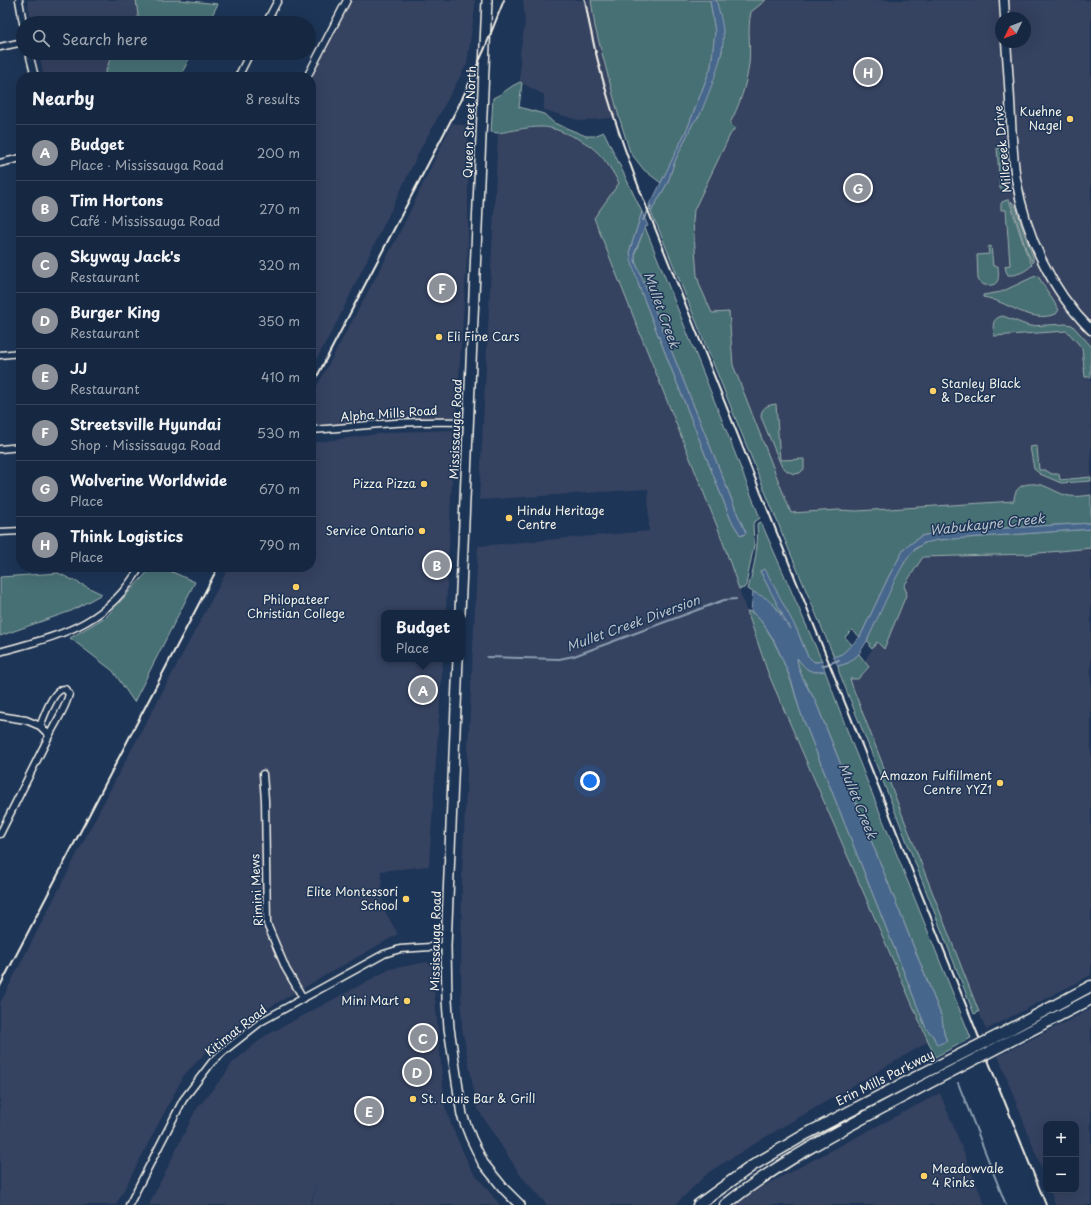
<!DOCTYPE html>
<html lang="en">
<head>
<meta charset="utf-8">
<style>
  :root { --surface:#162841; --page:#23344c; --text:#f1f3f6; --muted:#9ea6b1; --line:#35445a; --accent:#8c9099 }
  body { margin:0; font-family:"Playpen Sans",sans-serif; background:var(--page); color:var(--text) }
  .controls { position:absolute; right:12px; bottom:12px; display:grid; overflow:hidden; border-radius:8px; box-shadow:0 4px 16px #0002 }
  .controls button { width:36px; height:36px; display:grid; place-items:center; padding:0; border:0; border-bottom:1px solid var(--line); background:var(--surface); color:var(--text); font:20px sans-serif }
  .compass { position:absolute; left:995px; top:12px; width:36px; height:36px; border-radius:50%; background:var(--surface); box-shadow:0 4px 16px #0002; rotate:227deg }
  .you { position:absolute; left:590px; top:781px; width:14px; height:14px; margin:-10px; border:3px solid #fff; border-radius:50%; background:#1a73e8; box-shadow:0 0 0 6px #1a73e833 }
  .badge { display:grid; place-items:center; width:26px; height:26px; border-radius:50%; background:var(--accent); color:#fff; font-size:13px; font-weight:700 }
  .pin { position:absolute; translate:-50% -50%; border:2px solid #fff; box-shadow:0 1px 4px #0006 }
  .popup { position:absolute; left:381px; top:610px; width:84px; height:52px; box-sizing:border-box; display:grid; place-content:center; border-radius:8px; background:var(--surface); filter:drop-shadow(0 1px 3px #0005); font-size:13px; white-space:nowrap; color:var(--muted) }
  .popup b { font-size:15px; color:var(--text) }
  .popup::after { content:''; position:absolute; left:50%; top:100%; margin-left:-8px; border:8px solid transparent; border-top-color:var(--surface) }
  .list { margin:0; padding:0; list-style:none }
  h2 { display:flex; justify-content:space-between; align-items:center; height:52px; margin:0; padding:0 16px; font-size:17px }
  h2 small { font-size:13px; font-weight:400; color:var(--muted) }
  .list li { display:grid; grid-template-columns:26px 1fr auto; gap:12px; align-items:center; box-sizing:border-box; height:56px; padding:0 16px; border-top:1px solid var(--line) }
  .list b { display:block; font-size:15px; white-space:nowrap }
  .list p { margin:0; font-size:13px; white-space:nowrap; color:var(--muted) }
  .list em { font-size:13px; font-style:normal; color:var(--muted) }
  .icon { flex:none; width:22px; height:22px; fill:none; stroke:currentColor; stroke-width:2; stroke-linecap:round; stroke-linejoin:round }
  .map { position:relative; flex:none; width:1091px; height:1205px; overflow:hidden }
  .search { position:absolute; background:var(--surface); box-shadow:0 4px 16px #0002; left:16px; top:16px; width:300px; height:44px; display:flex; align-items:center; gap:10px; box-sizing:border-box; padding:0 14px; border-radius:22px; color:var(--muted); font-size:15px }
  .panel { position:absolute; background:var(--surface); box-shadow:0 4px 16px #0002; left:16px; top:72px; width:300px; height:500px; border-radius:16px }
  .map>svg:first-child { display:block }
</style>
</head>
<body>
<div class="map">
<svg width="1091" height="1205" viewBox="0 0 1091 1205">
  <rect width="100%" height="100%" fill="#1d3557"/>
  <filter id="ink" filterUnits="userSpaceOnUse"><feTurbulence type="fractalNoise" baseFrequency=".025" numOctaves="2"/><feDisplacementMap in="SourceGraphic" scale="8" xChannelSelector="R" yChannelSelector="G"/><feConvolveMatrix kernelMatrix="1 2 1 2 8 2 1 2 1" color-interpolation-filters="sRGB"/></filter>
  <g filter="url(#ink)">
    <path fill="#344260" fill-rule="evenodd" d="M27 0H181L218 4 208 23H32Z
      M347 0H475V8L467 64 421 148 338 320 311 369V77H307Z
      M523 0H591L595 27 619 117 581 121 544 110V95L520 82V53L525 23Z
      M766 0H1091V505L787 524 681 260 723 32ZM1001 18H1025V42H1001Z
      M39 53H192L180 77H44Z
      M452 123 468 126V244L456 421 334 429 311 424V397L399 234Z
      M540 127 555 128 578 138 589 144 611 168 619 183 594 218 719 531 768 673 928 1042 767 1136 709 1172 675 1205H547L521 1176 477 1108 462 1028 461 983 462 872 478 546 649 531 648 489 479 500 498 133Z
      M454 430 446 613H384V659H443L429 866 381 871 383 908 398 934 226 1032 184 1075 116 1205H0V1003L110 790 229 567H311V443L392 432Z
      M1091 548V975L986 1030 850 679H858L869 668 865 660 877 642 883 648 904 586 923 557 1029 554Z
      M427 962 432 966 445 1106 452 1127 471 1169 500 1205H311L317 1183 310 1205H149L195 1111 226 1073 232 1063 265 1036 390 969Z
      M1091 1009V1205H1055L1050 1190H1076V1124H1046V1180L998 1056Z
      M940 1093 985 1205H733L739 1199Z"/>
    <path fill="#476f74" stroke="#9eb0ae" d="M136 0H181L218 4 208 23H139Z
      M591 0H710L715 32 711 67 688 127 661 183 644 170 630 152 619 117 595 27Z
      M716 0H766L751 12C747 30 751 46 749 64 747 83 739 107 730 123L735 128 730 135 694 210 693 222 697 275 700 286 712 313 729 312 733 365 791 513 838 510 857 511 1014 501C1014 484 1028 482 1042 485 1051 488 1059 494 1069 496 1076 497 1084 496 1091 495V523L940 532 921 536 904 549 889 576 860 637 852 630 845 637 852 645 842 654 834 657 784 538 657 225 655 222 651 212 668 182 674 163 693 123 700 115 722 52 723 32Z
      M112 53H192L180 77H104Z
      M520 82 522 83 519 107 544 114 554 123 586 136H594L604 132 642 212 630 250 640 289 731 520 741 536 746 533 737 513 727 488 635 261V253L645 227 728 435 760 518 753 523 754 545 746 585 744 588 739 589 719 531 594 218 619 183C606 159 594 144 567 134 558 130 550 127 541 127 527 127 512 131 498 133L491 132 493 98C503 94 510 86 520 82Z
      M997 148H1002L1004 169 1008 191 1006 192 1002 191 1000 188Z
      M1007 200H1009L1025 249 1032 265C1027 271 1016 276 1008 275L1006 271 1005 266 1010 265 1006 210H1001V204L1002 202Z
      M1011 201 1015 205 1023 231 1033 257V263L1026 249Z
      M991 246 993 266H998C999 279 1000 287 984 285L979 281 978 279 977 255 989 254 988 247Z
      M1038 276 1059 310 1056 314C1029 324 1008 301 983 297V295L1001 292 1033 277Z
      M1003 316 1029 326 1066 324 1072 325 1091 346V377H1085L1082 348 1067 331 994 336C993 326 991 318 1003 316Z
      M776 404 780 460 804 459V469L800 473 794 474 787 471 781 465 761 417C761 407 768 405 776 404Z
      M1037 446 1039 470H1045L1052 474H1059L1060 480 1091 477V481L1061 483 1040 474 1034 469 1030 447Z
      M761 522 822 661 818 662H814L807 655 797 630 760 571 783 614 782 615 775 606 748 589C754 567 759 547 757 524Z
      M1091 529V548L1029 554 923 557 904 586 907 593 884 649 877 642 872 649 869 646 870 643 867 641C879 616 899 556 923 544 927 541 933 541 938 540Z
      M152 567H161L195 582 134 702 113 671 70 638 107 616Z
      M58 573 102 594 71 611 0 636V577Z
      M747 611C764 611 788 671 793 687 796 697 798 706 802 716L926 1028 933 1036 937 1044 947 1041 944 1034 942 1018 815 700C808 687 798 673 797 658 806 668 808 674 825 671L853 746 971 1038 935 1057 768 673Z
      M859 654 869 667 858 679H850L853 688 979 1012 974 1014 898 819 839 672 838 666 848 663Z"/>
    <path fill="#47668c" stroke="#8c9eb1" d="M710 0H716C719 10 722 20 723 31 726 54 709 92 700 115L693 123 674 163 668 182 651 212C648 204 649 203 654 197L688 127 711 67 715 32Z
      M642 212 648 226 645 227 635 252V261L727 488 737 513 746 533 741 536 731 520 640 289 631 260 630 250Z
      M1091 523V529L938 540 924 543 916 548 907 558 896 578 867 641 858 655 848 663 838 666 834 657 842 654 860 637 889 576 904 549 921 536 940 532Z
      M765 569 797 630 807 655 814 662H818L822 661 825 671C809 674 806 669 797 658 798 673 807 687 815 700L942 1018 944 1034 947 1041 937 1045 933 1036 926 1028 802 716C798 706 796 696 793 686 791 678 787 671 784 663 776 644 767 624 751 611L753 592 766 598 775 606 790 629 760 571Z"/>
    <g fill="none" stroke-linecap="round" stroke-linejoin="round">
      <path stroke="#8c9eb1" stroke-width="2" d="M643 220 651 206
        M487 657 559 659 574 656 724 600 736 599
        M822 666 839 660
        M958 1083 1006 1205"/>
      <defs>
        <path id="minor" d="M19 0 23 23
          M266 23 278 0
          M0 47 23 42
          M29 53 35 77
          M238 77 250 53
          M307 77 347 0
          M0 163 21 158
          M0 355 21 353
          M311 430C327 429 342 428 357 426 394 422 432 421 469 422
          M0 449 21 447
          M0 532 21 531
          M0 652C60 635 106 626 140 567
          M0 716 26 720 40 726
          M263 774 265 800 267 924 286 969 303 998
          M0 834C16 802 32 770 48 738 55 723 65 710 69 694L65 689C62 689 61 689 59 691 51 696 44 717 40 726L49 735
          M129 1205 183 1100 212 1062 224 1051 262 1021 384 954 400 949 446 946"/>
        <path id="tertiary" d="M1004 0 1005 18
          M1006 42C1008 68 1010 95 1011 121 1012 141 1013 160 1016 179 1026 235 1050 289 1091 330"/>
        <path id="secondary" d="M460 613 487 0
          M458 659 446 946 447 1000 449 1028 462 1115 471 1138 483 1163 504 1189 520 1205"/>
        <path id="primary" d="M1007 1031 1091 986
          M1012 1040 1091 999
          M698 1205 752 1166 806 1134 922 1074
          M725 1205C787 1156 858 1121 927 1084"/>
      </defs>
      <use href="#minor" stroke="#f4f1e8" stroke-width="9"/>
      <use href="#tertiary" stroke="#f4f1e8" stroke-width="11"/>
      <use href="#secondary" stroke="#f4f1e8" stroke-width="12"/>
      <use href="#primary" stroke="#f4f1e8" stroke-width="13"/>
      <use href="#minor" stroke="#1d3557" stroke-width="6"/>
      <use href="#tertiary" stroke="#1d3557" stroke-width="8"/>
      <use href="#secondary" stroke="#1d3557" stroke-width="9"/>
      <use href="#primary" stroke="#1d3557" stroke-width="10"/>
      <path stroke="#f4f1e8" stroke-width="2" d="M585 0C596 67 617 130 641 193L1046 1205
        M311 388 462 99 485 48 504 0
        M0 986 218 567"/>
      <defs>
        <path id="primary-bridge" d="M922 1074 1007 1031
          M927 1084 1012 1040"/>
      </defs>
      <use href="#primary-bridge" stroke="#f4f1e8" stroke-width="13" stroke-linecap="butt"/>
      <use href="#primary-bridge" stroke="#1d3557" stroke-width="10"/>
    </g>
  </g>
  <g fill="#ffd166" stroke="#1d3557" stroke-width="1.5">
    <circle cx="1070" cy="119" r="4"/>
    <circle cx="439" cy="337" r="4"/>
    <circle cx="933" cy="391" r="4"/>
    <circle cx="424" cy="484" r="4"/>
    <circle cx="509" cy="518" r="4"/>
    <circle cx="422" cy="531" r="4"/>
    <circle cx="296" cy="587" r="4"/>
    <circle cx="1000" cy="783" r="4"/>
    <circle cx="406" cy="899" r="4"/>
    <circle cx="407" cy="1001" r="4"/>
    <circle cx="413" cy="1099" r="4"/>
    <circle cx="924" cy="1176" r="4"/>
  </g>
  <g text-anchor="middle" stroke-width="3" stroke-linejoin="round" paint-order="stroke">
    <g font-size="12" fill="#f4f1e8" stroke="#1d3557" text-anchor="end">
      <text x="1062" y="116">Kuehne<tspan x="1062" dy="14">Nagel</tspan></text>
      <text x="447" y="341" text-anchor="start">Eli Fine Cars</text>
      <text x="941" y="388" text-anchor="start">Stanley Black<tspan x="941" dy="14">&amp; Decker</tspan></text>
      <text x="416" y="488">Pizza Pizza</text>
      <text x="517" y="515" text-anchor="start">Hindu Heritage<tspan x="517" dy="14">Centre</tspan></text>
      <text x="414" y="535">Service Ontario</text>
      <text x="296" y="604" text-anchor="middle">Philopateer<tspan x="296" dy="14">Christian College</tspan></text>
      <text x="992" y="780">Amazon Fulfillment<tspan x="992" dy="14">Centre YYZ1</tspan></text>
      <text x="398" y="896">Elite Montessori<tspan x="398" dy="14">School</tspan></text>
      <text x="399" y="1005">Mini Mart</text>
      <text x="421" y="1103" text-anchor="start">St. Louis Bar &amp; Grill</text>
      <text x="932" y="1173" text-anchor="start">Meadowvale<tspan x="932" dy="14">4 Rinks</tspan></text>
    </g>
    <g font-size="12" fill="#f4f1e8" stroke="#1d3557">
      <text transform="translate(470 122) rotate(-88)" y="4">Queen Street North</text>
      <text transform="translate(1003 149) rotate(-96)" y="4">Millcreek Drive</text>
      <text transform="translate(389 414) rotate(-4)" y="4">Alpha Mills Road</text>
      <text transform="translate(456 429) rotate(-88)" y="4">Mississauga Road</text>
      <text transform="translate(257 890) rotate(-93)" y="4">Rimini Mews</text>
      <text transform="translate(436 941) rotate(-89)" y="4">Mississauga Road</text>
      <text transform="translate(236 1031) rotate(-38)" y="4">Kitimat Road</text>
      <text transform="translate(885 1078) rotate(-27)" y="4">Erin Mills Parkway</text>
    </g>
    <g font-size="13" font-style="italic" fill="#b7c0c8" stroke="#1d3557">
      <text transform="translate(662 310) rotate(70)" y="5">Mullet Creek</text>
      <text transform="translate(987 524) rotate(-6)" y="5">Wabukayne Creek</text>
      <text transform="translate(633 623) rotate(-20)" y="5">Mullet Creek Diversion</text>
      <text transform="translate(858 801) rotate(68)" y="5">Mullet Creek</text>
    </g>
  </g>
</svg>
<div class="controls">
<button>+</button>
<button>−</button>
</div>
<svg class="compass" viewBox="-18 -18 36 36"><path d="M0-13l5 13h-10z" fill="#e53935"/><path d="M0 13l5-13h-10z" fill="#9ea6b1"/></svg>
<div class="you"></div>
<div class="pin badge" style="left:423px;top:690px">A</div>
<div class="popup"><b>Budget</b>Place</div>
<div class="pin badge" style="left:437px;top:565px">B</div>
<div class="pin badge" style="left:423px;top:1038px">C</div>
<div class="pin badge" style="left:417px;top:1072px">D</div>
<div class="pin badge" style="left:369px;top:1111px">E</div>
<div class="pin badge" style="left:442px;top:288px">F</div>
<div class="pin badge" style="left:858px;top:188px">G</div>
<div class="pin badge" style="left:868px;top:72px">H</div>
<div class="search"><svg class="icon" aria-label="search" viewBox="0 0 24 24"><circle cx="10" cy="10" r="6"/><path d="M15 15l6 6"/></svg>Search here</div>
<section class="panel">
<h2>Nearby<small>8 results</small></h2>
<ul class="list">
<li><span class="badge">A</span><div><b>Budget</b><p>Place · Mississauga Road</p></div><em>200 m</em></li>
<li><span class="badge">B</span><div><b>Tim Hortons</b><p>Café · Mississauga Road</p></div><em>270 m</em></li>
<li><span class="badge">C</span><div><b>Skyway Jack's</b><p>Restaurant</p></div><em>320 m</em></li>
<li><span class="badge">D</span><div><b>Burger King</b><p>Restaurant</p></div><em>350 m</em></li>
<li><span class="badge">E</span><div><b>JJ</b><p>Restaurant</p></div><em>410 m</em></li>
<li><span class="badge">F</span><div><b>Streetsville Hyundai</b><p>Shop · Mississauga Road</p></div><em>530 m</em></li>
<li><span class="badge">G</span><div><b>Wolverine Worldwide</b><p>Place</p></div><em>670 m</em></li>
<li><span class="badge">H</span><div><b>Think Logistics</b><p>Place</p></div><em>790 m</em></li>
</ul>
</section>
</div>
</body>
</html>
